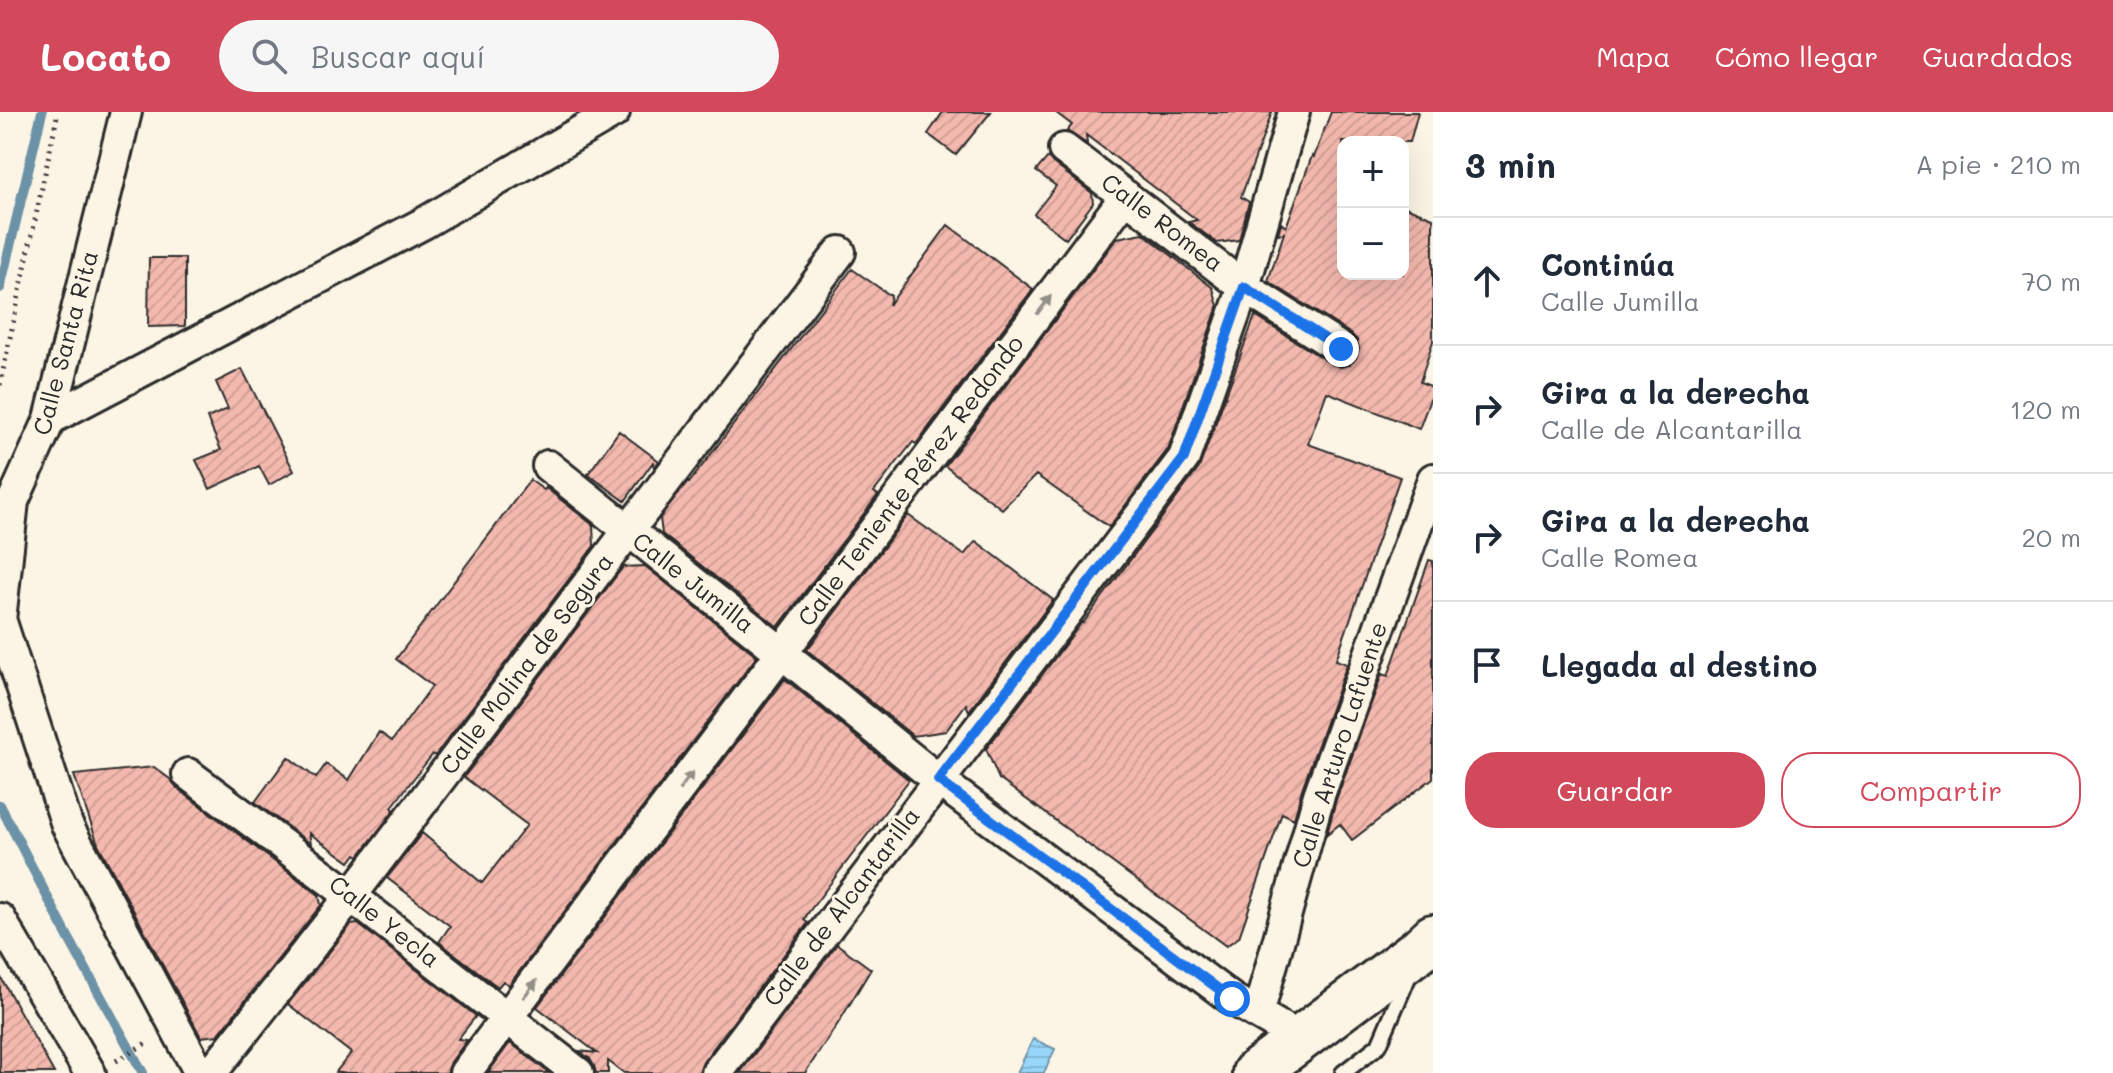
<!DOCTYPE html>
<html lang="es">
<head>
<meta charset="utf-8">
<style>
  :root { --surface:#fff; --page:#f6f6f7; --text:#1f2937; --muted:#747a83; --line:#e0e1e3; --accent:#d1495b }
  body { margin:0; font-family:Mali,sans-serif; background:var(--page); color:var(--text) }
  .controls { position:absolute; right:24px; top:24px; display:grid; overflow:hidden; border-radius:16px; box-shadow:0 8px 32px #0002 }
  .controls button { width:72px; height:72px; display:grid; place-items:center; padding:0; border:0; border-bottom:2px solid var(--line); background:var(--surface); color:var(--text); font:40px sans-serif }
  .stop { position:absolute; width:24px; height:24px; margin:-18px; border:6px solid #1a73e8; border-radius:50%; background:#fff }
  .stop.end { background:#1a73e8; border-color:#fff; box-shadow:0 2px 8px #0008 }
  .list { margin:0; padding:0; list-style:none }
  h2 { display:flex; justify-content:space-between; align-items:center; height:104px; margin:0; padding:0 32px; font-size:34px }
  h2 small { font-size:26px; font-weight:400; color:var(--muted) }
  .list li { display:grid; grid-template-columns:52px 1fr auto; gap:24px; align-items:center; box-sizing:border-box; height:128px; padding:0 32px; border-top:2px solid var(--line) }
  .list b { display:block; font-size:30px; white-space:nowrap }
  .list p { margin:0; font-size:26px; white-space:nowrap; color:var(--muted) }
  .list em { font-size:26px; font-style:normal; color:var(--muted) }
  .actions { display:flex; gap:16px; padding:24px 32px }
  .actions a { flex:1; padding:18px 0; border:2px solid var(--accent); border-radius:32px; text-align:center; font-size:28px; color:var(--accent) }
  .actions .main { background:var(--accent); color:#fff }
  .icon { flex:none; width:44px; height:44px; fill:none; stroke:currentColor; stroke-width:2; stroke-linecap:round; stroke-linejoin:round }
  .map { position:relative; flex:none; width:1433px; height:961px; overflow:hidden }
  header { display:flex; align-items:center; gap:48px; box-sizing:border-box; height:112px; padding:0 40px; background:var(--accent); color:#fff }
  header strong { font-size:38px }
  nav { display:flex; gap:44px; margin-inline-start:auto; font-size:28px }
  .search { width:560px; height:72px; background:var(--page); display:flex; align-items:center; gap:20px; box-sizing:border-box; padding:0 28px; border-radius:44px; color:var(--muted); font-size:30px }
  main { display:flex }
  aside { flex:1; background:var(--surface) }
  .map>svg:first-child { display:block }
</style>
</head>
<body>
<header>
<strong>Locato</strong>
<div class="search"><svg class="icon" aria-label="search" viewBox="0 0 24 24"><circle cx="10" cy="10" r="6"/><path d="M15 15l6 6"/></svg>Buscar aquí</div>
<nav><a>Mapa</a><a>Cómo llegar</a><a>Guardados</a></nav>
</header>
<main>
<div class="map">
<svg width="1433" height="961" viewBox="0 0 1433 961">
  <defs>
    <pattern id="water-rules" width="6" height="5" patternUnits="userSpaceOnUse" patternTransform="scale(2)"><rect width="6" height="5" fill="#97d6f9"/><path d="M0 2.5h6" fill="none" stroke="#82b8d6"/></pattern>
    <pattern id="building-hatch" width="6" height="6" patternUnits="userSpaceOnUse" patternTransform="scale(2)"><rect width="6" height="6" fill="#f4b9ae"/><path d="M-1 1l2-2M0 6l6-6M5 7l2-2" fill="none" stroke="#d19f96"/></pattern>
  </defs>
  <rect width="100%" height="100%" fill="#fcf5e5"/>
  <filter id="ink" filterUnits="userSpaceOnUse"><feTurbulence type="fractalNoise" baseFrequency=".0125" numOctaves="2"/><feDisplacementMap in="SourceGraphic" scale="16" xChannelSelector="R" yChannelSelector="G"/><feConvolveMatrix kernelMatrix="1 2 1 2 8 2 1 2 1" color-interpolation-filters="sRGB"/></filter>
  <g filter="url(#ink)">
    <path fill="url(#water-rules)" stroke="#6c92a7" stroke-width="2" d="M1033 927 1055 937 1044 961H1017Z"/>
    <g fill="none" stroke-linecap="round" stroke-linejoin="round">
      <path stroke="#6c92a7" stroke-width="10" d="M0 176 42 0
        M0 693 67 823 143 961"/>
    </g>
    <path fill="url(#building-hatch)" stroke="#2b2b2b" stroke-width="2" d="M943 0H991L956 43 928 22Z
      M1055 0H1272L1241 85 1249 90 1239 128 1217 131 1189 110 1197 108 1086 23 1087 32 1067 19 1072 13Z
      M1331 0H1418L1410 30H1343V162H1403V94L1433 106V229L1420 270 1433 275V279L1419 317 1327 280 1308 332 1400 365 1336 548 1347 552 1302 677 1294 707 1282 701 1239 825 1226 834 999 667 986 637 1082 510 1083 511 1199 356 1255 204 1332 252 1341 255 1349 253 1356 246 1359 237 1357 228 1351 222 1268 169 1284 121 1278 122 1281 111 1286 115 1312 44 1314 45Z
      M1048 45 1053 51 1092 81 1093 91 1066 127 1034 102 1056 74 1036 59Z
      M948 113 1033 177 916 332 913 330 874 380 878 383 778 515 662 422 660 406 688 370 689 371 852 157 891 184 889 193Z
      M1143 121 1213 176 1218 194 1168 337 1109 415 1036 363 1002 397 945 354 1117 126Z
      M149 146H185V214L148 215Z
      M242 257 294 359 269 373 259 354 210 377 196 348 221 338 207 306 228 297 216 270Z
      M619 319 659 349 654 356 653 350 625 389 588 362Z
      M530 368 544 378 546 376 593 413 594 434 435 644 433 642 414 666 392 695 394 698 359 744 356 742 350 750 309 721 311 732 255 690 288 645 316 666 326 652 349 668 379 620 392 629 432 574 396 547Z
      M908 403 964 443 976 429 1053 488 969 599 966 592 946 619 913 624 807 538Z
      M1429 448 1433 449V666L1352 728 1340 712 1327 722 1336 688 1382 562 1388 564Z
      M645 454 757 544 509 873 503 869 498 875 439 830 450 814 387 766 422 721 482 771 527 713 464 665 623 455Z
      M785 567 909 668 808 801 804 808 808 811 703 950 699 961H624L608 949V961H596L594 954 590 947 579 939 597 941 537 895Z
      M154 655 171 668 177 676 319 783 321 793 218 923 201 925 98 732 74 663Z
      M358 812 476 904 458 927 467 928 451 950 447 961H335L351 941 288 892 351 813Z
      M837 832 871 857 839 910 805 961H740Z
      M0 864 54 961H0Z
      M509 932H512L549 961H488Z"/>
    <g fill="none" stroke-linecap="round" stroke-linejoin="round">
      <defs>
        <path id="lane" d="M1343 961 1379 933 1409 863"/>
        <path id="street" d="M1064 37 1244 175 1341 237
          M50 307 424 111 614 0
          M548 354 782 541 938 668 1232 887 1301 927
          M0 507 67 713 200 961
          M0 508 13 389 50 307 126 0
          M188 662 351 784 578 961
          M0 807 90 961
          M1258 902 1319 683 1433 367
          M211 961 351 784 840 140
          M465 961 1126 84
          M717 961 1184 346 1244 175 1294 0"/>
        <path id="primary" d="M1255 961 1420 837 1433 825"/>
      </defs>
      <use href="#lane" stroke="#2b2b2b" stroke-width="20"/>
      <use href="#street" stroke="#2b2b2b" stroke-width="36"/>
      <use href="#primary" stroke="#2b2b2b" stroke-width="50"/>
      <path stroke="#2b2b2b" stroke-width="5" stroke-dasharray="2 6" stroke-linecap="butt" d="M0 273 58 0
        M116 949 148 930"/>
      <use href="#lane" stroke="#fcf5e5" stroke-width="14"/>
      <use href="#street" stroke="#fcf5e5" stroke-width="30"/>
      <use href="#primary" stroke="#fcf5e5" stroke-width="44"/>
    </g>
    <defs><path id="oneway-solid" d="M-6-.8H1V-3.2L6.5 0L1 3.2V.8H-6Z" transform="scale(2)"/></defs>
    <g fill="#949088">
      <use href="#oneway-solid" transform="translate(1044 193) rotate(-53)"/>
      <use href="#oneway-solid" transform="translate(686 669) rotate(-53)"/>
      <use href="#oneway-solid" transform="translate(530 877) rotate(-53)"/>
    </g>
  </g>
  <g fill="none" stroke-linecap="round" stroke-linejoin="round" filter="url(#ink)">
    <path stroke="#1a73e8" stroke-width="10" d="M1232 887 938 668 1184 346 1244 175 1341 237"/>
  </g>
  <g text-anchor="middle" stroke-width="6" stroke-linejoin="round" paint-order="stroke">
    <g font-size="24" fill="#2b2b2b" stroke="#fcf5e5">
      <text transform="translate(1162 111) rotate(37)" y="8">Calle Romea</text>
      <text transform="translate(66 231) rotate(-75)" y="8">Calle Santa Rita</text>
      <text transform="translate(911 369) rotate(-53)" y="8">Calle Teniente Pérez Redondo</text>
      <text transform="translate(693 471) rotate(38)" y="8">Calle Jumilla</text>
      <text transform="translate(527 552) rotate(-53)" y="8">Calle Molina de Segura</text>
      <text transform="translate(1340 633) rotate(-72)" y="8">Calle Arturo Lafuente</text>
      <text transform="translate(842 795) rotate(-53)" y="8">Calle de Alcantarilla</text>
      <text transform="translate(384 810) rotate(38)" y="8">Calle Yecla</text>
    </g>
  </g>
</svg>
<div class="controls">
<button>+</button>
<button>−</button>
</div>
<div class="stop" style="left:1232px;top:887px"></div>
<div class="stop end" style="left:1341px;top:237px"></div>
</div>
<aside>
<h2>3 min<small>A pie · 210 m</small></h2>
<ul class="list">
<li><svg class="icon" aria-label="ahead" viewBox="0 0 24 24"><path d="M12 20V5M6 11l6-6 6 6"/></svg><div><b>Continúa</b><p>Calle Jumilla</p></div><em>70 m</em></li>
<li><svg class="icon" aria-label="right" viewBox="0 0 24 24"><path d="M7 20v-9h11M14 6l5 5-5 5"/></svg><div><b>Gira a la derecha</b><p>Calle de Alcantarilla</p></div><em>120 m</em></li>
<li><svg class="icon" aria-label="right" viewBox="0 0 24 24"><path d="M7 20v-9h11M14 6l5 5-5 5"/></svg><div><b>Gira a la derecha</b><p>Calle Romea</p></div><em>20 m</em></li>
<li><svg class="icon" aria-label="arrive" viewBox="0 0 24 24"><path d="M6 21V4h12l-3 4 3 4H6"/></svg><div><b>Llegada al destino</b></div></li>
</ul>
<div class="actions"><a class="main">Guardar</a><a>Compartir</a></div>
</aside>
</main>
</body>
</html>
